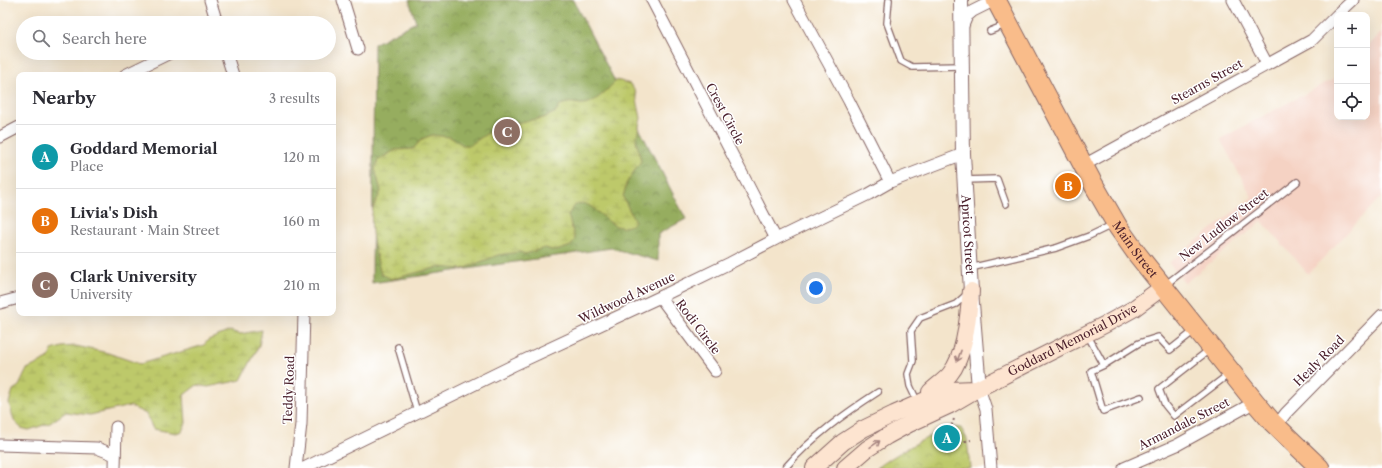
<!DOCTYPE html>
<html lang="en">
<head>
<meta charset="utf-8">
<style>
  :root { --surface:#fff; --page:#f7f7f7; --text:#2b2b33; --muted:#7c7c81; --line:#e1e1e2; --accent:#7c3aed }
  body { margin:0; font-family:"Libre Caslon Text",serif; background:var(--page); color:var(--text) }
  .controls { position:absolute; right:12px; top:12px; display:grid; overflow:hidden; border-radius:8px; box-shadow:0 4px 16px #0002 }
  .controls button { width:36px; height:36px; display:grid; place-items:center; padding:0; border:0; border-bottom:1px solid var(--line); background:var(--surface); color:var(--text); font:20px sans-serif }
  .you { position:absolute; left:816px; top:288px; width:14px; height:14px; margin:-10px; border:3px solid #fff; border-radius:50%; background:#1a73e8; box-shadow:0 0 0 6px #1a73e833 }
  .badge { display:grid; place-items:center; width:26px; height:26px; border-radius:50%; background:var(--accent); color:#fff; font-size:13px; font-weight:700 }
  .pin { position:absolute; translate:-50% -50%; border:2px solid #fff; box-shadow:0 1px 4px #0006 }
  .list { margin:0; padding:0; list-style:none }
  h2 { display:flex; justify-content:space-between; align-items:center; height:52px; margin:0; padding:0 16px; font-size:17px }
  h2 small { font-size:13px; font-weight:400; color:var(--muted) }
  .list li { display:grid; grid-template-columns:26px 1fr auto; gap:12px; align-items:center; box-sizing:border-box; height:64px; padding:0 16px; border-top:1px solid var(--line) }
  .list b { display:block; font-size:15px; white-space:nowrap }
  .list p { margin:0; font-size:13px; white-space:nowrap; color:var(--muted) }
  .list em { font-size:13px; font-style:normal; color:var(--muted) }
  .icon { flex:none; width:22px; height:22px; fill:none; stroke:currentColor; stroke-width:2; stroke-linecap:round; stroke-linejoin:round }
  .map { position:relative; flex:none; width:1382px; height:468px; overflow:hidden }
  .search { position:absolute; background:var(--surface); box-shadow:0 4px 16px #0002; left:16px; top:16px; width:320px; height:44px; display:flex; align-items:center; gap:10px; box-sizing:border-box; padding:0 14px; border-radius:22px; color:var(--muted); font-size:15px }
  .panel { position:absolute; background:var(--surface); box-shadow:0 4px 16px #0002; left:16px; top:72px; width:320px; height:244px; border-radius:8px }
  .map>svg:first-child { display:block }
</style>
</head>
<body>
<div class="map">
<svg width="1382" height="468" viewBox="0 0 1382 468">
  <defs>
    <pattern id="forest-crowns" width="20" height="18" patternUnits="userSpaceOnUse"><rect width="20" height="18" fill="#96ad5f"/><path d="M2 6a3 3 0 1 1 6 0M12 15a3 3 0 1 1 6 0" fill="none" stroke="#7c8c4f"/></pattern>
    <pattern id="wetland-marsh" width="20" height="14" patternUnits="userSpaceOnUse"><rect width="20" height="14" fill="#bdc96b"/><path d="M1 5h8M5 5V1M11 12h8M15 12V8" fill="none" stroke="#a4ac5d"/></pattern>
    <pattern id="park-crowns" width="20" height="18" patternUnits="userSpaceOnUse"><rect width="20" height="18" fill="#bdc96b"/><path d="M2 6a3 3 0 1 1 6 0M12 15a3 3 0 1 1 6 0" fill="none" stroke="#a4ac5d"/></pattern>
  </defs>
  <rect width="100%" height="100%" fill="#fff"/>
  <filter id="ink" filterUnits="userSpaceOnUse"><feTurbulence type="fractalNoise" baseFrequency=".025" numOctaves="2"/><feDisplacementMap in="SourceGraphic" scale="8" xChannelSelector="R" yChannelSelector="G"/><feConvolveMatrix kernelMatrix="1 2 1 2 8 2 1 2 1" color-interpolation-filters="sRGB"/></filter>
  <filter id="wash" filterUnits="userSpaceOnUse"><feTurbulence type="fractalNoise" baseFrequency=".012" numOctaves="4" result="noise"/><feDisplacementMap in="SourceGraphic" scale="16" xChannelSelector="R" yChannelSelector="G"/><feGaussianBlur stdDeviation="0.9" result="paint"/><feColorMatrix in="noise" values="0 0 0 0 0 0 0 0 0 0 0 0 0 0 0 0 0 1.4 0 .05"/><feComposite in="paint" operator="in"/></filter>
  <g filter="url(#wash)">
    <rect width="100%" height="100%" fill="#f3e4cb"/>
    <path fill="#f5d2c3" d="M1382 32V196L1308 274 1262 221 1185 283 1169 263 1252 197 1220 139 1337 77V117H1367V47Z"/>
    <path fill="url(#forest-crowns)" stroke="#706645" d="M409 0H573L686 219 658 234V261L611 248 372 283 374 44 416 22Z"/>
    <path fill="url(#wetland-marsh)" stroke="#84744b" d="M617 80 630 84 635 90 641 118 636 140 641 161 627 182 623 197 635 222C611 243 595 194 576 205 573 207 570 212 568 215L575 239 571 246 556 251 545 248 525 254 520 252 498 255 463 269 439 267 392 279 381 274C376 256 368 227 373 208 375 202 379 197 381 191L375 169 378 160 395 150 413 149 422 139 432 135 450 137 463 145H470L498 126 543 118 556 112 560 105C572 101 571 103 581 104 595 105 607 89 617 80Z
      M262 330 259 346 241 380 208 387 197 385 184 395 186 423 182 431 176 433 153 429 146 414 130 406 90 415 66 412 50 423 29 430 21 428 14 421 9 403 13 390 19 386 27 369 48 359 52 350 62 347 76 346 108 353 140 364 204 345 208 340 230 331 240 334Z"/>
    <path fill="url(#park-crowns)" stroke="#84744b" d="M949 427 961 428 967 439 970 468H877C900 451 924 439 949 427Z"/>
  </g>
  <g filter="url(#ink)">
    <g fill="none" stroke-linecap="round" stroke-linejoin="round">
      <defs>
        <path id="service" d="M889 0 887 23 901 61 912 67 961 66
          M990 31 1005 25
          M965 180 997 179 1006 204
          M970 268 1056 248 1089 236 1114 224
          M1165 285 1297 182
          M1088 336 1104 365 1091 371 1103 411 1141 397
          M398 347 417 412
          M1209 350 1159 389 1165 405 1174 416 1229 374
          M1104 365 1139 343 1158 337 1170 350 1194 331
          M918 403 910 386 908 374 913 361 911 331 920 318 956 304 966 295
          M785 468C812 437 844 414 878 392"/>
        <path id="minor" d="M210 0 217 23
          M343 0 358 49
          M652 0 776 239
          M794 0 849 101 890 182
          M1233 0 1267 64
          M1337 15 1353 0
          M962 28 967 16 973 11 995 0
          M226 53 233 75
          M125 75 170 53
          M0 137 19 127
          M1084 165 1312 40 1337 15
          M660 297 715 371
          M0 303 19 298
          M979 388 986 409 991 468
          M1276 426 1286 413 1382 315
          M0 445 97 448 115 455
          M115 468 116 427
          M296 468 301 424 304 313
          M304 468 514 365 660 297 730 263 776 239 869 194 890 182 963 154
          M1124 468 1177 445 1255 402"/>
        <g id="tertiary">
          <path id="s1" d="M961 0 963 154 971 291 979 388"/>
        </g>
        <g id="secondary">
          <path d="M930 392C936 386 944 381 950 374 966 354 968 315 971 291"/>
          <path d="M814 468 843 442 863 429 894 414 948 390 976 389"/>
          <path id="s2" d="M845 468 867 449 887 436 909 424 950 405 979 388 1106 324 1133 309 1163 287"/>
        </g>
        <g id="trunk">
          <path id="s3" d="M996 0 1091 180 1118 227 1137 254 1255 402 1272 422 1320 468"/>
        </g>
      </defs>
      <use href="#service" stroke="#856463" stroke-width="8"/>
      <use href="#minor" stroke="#856463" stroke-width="13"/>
      <use href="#tertiary" stroke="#856463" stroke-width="16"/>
      <use href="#secondary" stroke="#856463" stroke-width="18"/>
      <use href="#trunk" stroke="#856463" stroke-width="21"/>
      <path stroke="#856463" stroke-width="2" stroke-dasharray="3 3" stroke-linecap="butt" d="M949 432 954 419
        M941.5 438a5.5 5.5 0 1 1 11 0a5.5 5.5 0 1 1-11 0Z
        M953 438 961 442 971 440"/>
      <use href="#service" stroke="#fff" stroke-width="5.5"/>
      <use href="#minor" stroke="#fff" stroke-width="11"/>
      <use href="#tertiary" stroke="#fff" stroke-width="14"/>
      <use href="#secondary" stroke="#fde4d0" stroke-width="16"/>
      <use href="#trunk" stroke="#f9bc8a" stroke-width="19"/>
    </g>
    <defs><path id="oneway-shaft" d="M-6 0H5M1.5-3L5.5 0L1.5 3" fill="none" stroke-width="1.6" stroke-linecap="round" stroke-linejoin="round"/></defs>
    <g stroke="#a4827e">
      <use href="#oneway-shaft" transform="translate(959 356) rotate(110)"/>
      <use href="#oneway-shaft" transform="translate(875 444) rotate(-34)"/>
    </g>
  </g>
  <g text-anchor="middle" stroke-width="3" stroke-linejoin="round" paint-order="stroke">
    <g font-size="12" fill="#4a1f2b" stroke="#fff">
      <text transform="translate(1207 82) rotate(-29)" y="4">Stearns Street</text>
      <text transform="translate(725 114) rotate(62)" y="4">Crest Circle</text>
      <text transform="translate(1224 225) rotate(-38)" y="4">New Ludlow Street</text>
      <text dy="4" stroke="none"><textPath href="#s1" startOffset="235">Apricot Street</textPath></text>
      <text dy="4" stroke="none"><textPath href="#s3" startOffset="286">Main Street</textPath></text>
      <text transform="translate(627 298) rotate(-25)" y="4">Wildwood Avenue</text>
      <text transform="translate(698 327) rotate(53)" y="4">Rodi Circle</text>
      <text dy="4" stroke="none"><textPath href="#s2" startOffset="262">Goddard Memorial Drive</textPath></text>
      <text transform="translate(1319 361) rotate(-45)" y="4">Healy Road</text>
      <text transform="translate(289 390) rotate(-88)" y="4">Teddy Road</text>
      <text transform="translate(1184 424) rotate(-27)" y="4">Armandale Street</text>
    </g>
  </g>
</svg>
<div class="controls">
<button>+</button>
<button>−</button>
<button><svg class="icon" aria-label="locate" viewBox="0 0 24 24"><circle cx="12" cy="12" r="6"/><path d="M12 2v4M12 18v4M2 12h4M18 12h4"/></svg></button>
</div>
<div class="you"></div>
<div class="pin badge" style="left:947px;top:438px;background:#0f9aa8">A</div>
<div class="pin badge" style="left:1068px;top:186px;background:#e8710a">B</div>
<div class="pin badge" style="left:507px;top:132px;background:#8d6e63">C</div>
<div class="search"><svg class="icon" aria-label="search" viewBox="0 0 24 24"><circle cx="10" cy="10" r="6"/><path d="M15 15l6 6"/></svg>Search here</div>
<section class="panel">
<h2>Nearby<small>3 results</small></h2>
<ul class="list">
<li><span class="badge" style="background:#0f9aa8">A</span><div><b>Goddard Memorial</b><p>Place</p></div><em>120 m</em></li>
<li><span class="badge" style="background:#e8710a">B</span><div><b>Livia's Dish</b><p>Restaurant · Main Street</p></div><em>160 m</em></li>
<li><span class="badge" style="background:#8d6e63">C</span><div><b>Clark University</b><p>University</p></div><em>210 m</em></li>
</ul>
</section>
</div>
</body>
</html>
